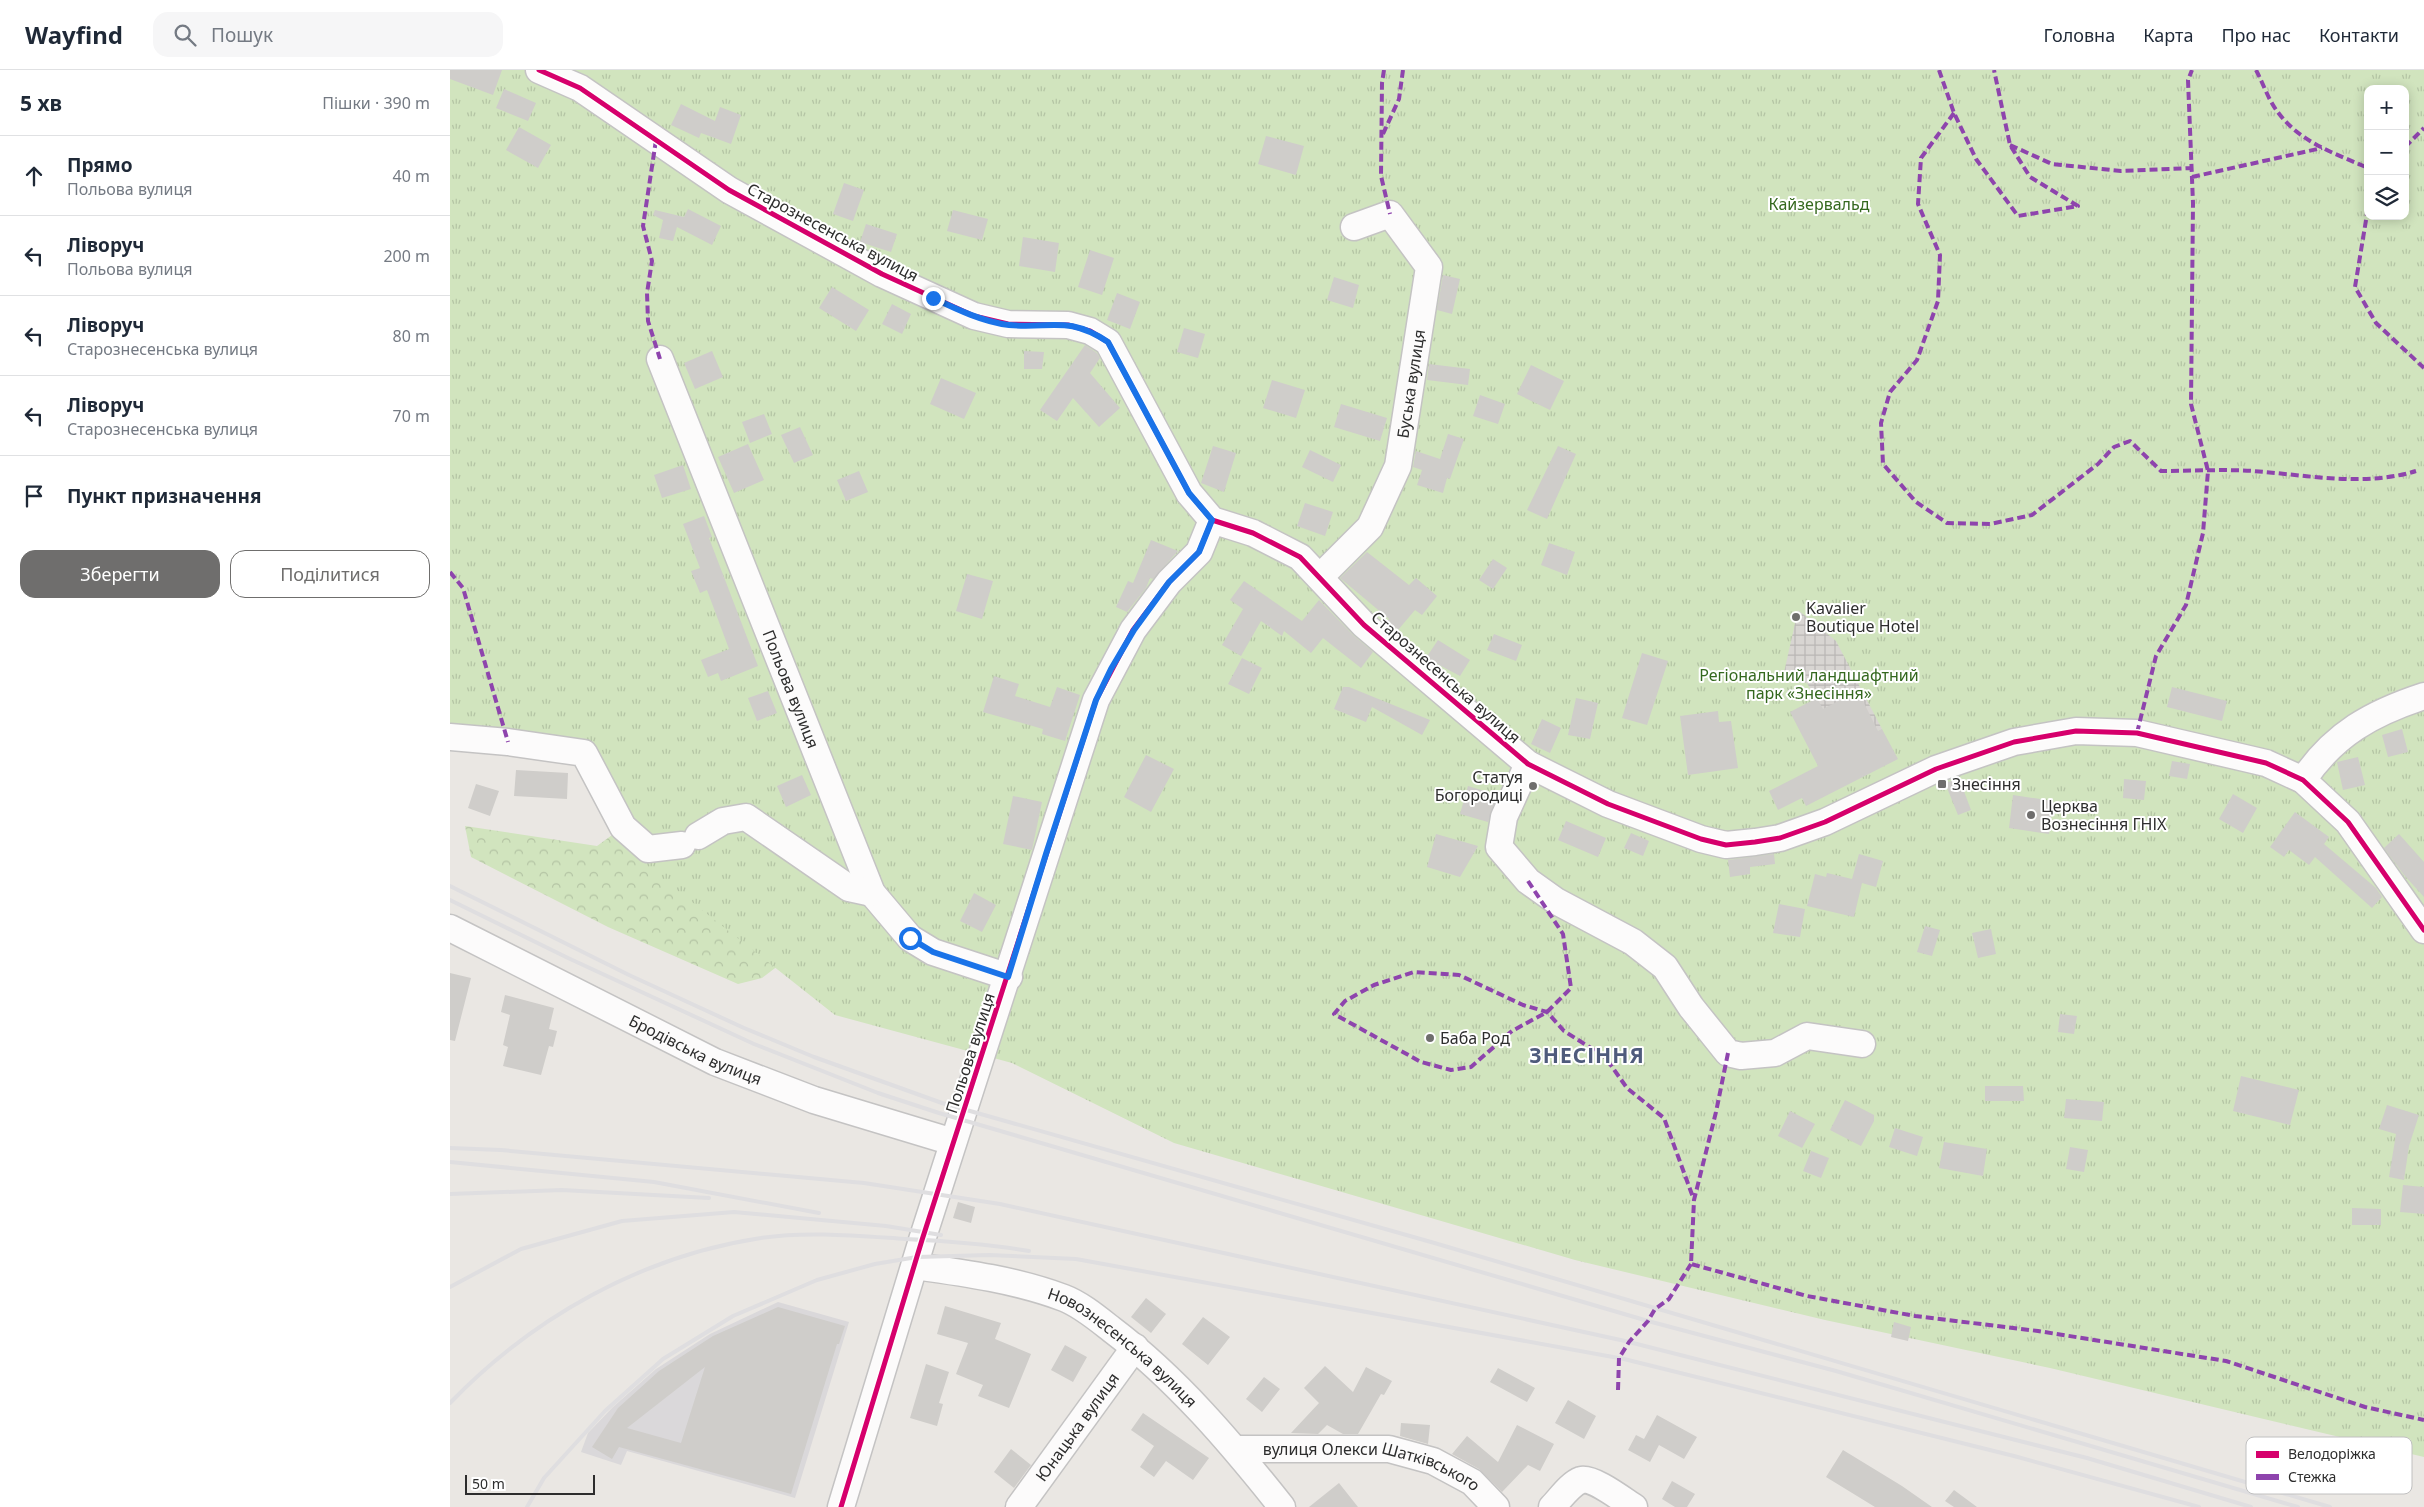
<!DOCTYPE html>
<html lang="uk">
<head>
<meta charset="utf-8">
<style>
  :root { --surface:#fff; --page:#f6f6f7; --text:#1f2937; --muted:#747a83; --line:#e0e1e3; --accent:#6f6e6d }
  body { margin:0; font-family:"Noto Sans",sans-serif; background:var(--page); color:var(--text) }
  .controls { position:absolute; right:15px; top:15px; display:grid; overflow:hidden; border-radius:10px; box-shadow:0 2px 12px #0003 }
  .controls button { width:45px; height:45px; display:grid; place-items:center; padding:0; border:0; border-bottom:1px solid var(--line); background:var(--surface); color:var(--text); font:25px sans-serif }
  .scale { position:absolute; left:15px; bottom:12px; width:130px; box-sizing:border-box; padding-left:5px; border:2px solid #2d2d2d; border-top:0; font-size:14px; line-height:18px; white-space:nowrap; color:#2d2d2d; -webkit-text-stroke:4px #fff; paint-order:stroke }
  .stop { position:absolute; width:15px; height:15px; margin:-11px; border:4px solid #1a73e8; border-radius:50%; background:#fff }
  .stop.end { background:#1a73e8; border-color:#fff; box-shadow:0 1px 5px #0008 }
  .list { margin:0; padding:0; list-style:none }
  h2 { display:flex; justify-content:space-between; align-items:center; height:65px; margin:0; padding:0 20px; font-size:21px }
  h2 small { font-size:16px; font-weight:400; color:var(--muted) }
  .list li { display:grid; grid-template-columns:32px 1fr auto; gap:15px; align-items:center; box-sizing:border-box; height:80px; padding:0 20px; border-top:1px solid var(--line) }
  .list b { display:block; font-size:19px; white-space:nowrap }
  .list p { margin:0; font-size:16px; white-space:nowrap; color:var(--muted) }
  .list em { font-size:16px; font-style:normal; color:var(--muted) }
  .actions { display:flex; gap:10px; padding:15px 20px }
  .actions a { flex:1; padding:11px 0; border:1px solid var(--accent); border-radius:15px; text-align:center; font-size:18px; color:var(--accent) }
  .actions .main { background:var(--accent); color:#fff }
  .icon { flex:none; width:28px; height:28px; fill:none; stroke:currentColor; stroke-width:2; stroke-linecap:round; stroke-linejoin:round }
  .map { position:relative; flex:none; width:1974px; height:1437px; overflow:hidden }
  header { display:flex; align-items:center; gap:30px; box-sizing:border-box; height:70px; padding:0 25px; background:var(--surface); border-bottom:1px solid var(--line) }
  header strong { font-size:24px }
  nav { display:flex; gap:28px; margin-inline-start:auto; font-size:18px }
  .search { width:350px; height:45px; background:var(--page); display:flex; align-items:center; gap:12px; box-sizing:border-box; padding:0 18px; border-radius:15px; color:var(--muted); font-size:19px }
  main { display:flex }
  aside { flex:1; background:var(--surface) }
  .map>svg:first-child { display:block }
</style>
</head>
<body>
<header>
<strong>Wayfind</strong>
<div class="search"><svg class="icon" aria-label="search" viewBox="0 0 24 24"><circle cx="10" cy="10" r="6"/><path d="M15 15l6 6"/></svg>Пошук</div>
<nav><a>Головна</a><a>Карта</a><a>Про нас</a><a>Контакти</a></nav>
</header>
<main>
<aside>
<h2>5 хв<small>Пішки · 390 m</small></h2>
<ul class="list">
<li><svg class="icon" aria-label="ahead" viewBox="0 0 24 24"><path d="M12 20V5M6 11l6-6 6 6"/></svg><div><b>Прямо</b><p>Польова вулиця</p></div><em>40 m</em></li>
<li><svg class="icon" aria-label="left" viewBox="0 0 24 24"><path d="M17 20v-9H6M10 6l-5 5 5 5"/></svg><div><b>Ліворуч</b><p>Польова вулиця</p></div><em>200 m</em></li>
<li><svg class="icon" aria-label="left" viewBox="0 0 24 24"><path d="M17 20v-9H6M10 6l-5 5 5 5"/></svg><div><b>Ліворуч</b><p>Старознесенська вулиця</p></div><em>80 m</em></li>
<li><svg class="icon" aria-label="left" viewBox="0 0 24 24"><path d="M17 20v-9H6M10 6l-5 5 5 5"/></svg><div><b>Ліворуч</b><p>Старознесенська вулиця</p></div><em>70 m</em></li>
<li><svg class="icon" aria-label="arrive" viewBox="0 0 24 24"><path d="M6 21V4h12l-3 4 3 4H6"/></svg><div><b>Пункт призначення</b></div></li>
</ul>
<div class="actions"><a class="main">Зберегти</a><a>Поділитися</a></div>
</aside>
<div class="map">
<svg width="1974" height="1437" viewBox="0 0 1974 1437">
  <defs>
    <pattern id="forest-crowns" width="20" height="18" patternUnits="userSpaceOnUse" patternTransform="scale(1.25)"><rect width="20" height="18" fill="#d1e4be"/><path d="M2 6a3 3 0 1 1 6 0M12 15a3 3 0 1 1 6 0" fill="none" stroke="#b4c4a4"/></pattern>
    <pattern id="park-tufts" width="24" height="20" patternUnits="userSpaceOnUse" patternTransform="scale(1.25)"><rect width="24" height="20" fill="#d1e4be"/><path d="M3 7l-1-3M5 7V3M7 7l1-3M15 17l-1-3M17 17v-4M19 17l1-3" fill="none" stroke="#b4c4a4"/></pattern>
    <pattern id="plaza-grid" width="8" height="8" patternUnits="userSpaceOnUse" patternTransform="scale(1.25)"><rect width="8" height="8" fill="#d8d5d2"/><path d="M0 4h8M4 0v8" fill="none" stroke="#bab7b5"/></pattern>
  </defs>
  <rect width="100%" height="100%" fill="#eae7e3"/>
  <path fill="#dad8da" d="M328 1232 399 1252 345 1428 177 1381 171 1395 131 1382 138 1363 163 1337 206 1299 260 1264Z"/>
  <path fill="url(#forest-crowns)" d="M191 744 354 876 312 908 288 914 158 857 21 787 15 756 147 776Z"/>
  <path fill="url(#park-tufts)" fill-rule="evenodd" d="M0 0H1974V1387L1600 1298 1375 1250 1125 1190 724 1073 562 993 385 945 195 795 127 678 0 674ZM1918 19H1955V146H1918Z"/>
  <path fill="url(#plaza-grid)" d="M1348 540 1386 571 1432 659 1393 679 1357 613 1333 607Z"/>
  <path fill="#cfcdca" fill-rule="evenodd" d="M0 0H52L43 25 0 9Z
    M54 19 86 33 78 51 46 38Z
    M231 34 265 51 270 37 291 45 281 74 251 63 249 68 221 55Z
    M69 57 101 75 88 98 56 80Z
    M816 66 854 76 846 105 808 94Z
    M394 113 414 120 403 151 383 144Z
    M238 139 271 156 262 175 227 157 223 171 209 168 213 150 203 145 205 140 234 147Z
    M503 140 538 149 532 170 497 161Z
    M416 154 447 164 441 182 410 172Z
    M573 167 609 173 605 202 569 196Z
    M640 180 664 188 652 225 628 217Z
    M993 205 1010 209 1002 244 987 240Z
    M884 207 909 215 903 238 877 230Z
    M382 217 419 240 406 261 369 238Z
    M667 223 690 232 680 259 657 250Z
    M442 234 461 244 452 264 432 254Z
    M734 258 755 264 748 288 727 282Z
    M635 275 647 283 650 288 640 303 670 338 649 357 623 328 607 351 590 340Z
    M262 281 273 307 245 319 234 293Z
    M574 281 594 282 592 299H574Z
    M979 294 1020 299 1018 315 977 310Z
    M1081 295 1114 311 1100 340 1067 324Z
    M491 308 526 323 514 349 480 334Z
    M822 310 855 320 846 348 813 338Z
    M1030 325 1055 334 1048 354 1023 346Z
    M891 334 937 348 930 371 884 357Z
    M314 344 322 364 300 373 292 352Z
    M350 357 363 385 344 393 331 365Z
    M998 364 1014 369 1000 409 997 408 993 423 967 415 972 400 963 397 966 381 990 389Z
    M298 374 314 410 284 423 268 387Z
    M763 376 786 383 774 422 751 413Z
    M1108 376 1126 384 1097 449 1077 440Z
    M860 380 891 395 883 412 852 397Z
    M233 395 241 419 212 428 204 405Z
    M409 401 418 422 396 431 387 410Z
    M855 433 883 442 875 466 847 456Z
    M254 446 262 467 259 468 308 596 271 611 268 603 258 607 251 590 279 579 257 520 250 523 241 501 250 498 233 454Z
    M701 470 728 481 703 509 700 508 696 518 677 542 666 537 678 511 683 513Z
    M1099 473 1125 482 1117 505 1091 495Z
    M917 482 959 515 966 508 987 526 972 545 965 540 948 560 937 551 939 549 890 508Z
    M1043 489 1057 498 1043 519 1029 510Z
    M517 504 543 511 532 549 506 541Z
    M794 511 852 551 869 530 903 565 923 582 911 598 873 568 861 583 834 561 832 566 811 551 791 586 772 575 793 539 780 530Z
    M1044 564 1072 575 1066 591 1037 580Z
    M988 570 1020 590 1010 606 976 588Z
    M1192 583 1218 591 1197 655 1172 648Z
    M792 588 812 598 799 624 778 614Z
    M544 606 569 614 565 626 600 637 607 617 630 625 615 671 592 664 593 659 533 642Z
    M893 617H899L980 650 972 665 922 637 916 652 884 639Z
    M1722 617 1777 631 1772 651 1717 637Z
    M318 621 327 643 307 651 298 628Z
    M1408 621 1428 661 1432 659 1448 689 1356 736 1352 728 1328 740 1319 721 1368 696 1340 642 1367 628 1373 639Z
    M1126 628 1148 633 1140 669 1118 665Z
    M1268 641 1269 652 1281 651 1288 698 1238 705 1230 646Z
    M1092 649 1111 658 1100 683 1081 674Z
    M1952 659 1958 682 1938 687 1932 665Z
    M696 685 724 699 701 742 674 727Z
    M1908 687 1915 715 1893 720 1887 692Z
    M1722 691 1740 694 1737 709 1719 706Z
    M66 700 118 703 117 729 64 726Z
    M352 705 361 725 336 737 327 716Z
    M1509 708 1521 740 1508 745 1495 713Z
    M1674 709 1696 711 1694 730 1673 728Z
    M26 714 49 721 40 746 18 738Z
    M1018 716 1048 725 1038 752 1010 744Z
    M1783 724 1807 738 1793 763 1769 749Z
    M1563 725 1603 731 1599 764 1559 758Z
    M563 726 592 732 582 780 553 774Z
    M1845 742 1879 767 1874 774 1926 818 1932 827 1922 838 1865 787 1859 795 1839 780 1834 787 1820 777Z
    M1116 751 1156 768 1148 787 1108 770Z
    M1181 763 1199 771 1193 786 1174 778Z
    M986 764 1028 776 1010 807 977 797Z
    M1949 764 1974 792V827L1954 805 1934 778Z
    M1324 784 1325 794 1300 797V804L1280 807 1278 790Z
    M1409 784 1433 791 1426 817 1412 813 1404 847 1357 836 1365 804 1376 807 1377 803 1402 809Z
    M524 823 546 835 532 862 510 851Z
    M1329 834 1355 839 1350 867 1323 863Z
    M1475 856 1490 860 1482 886 1467 882Z
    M1541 859 1546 884 1528 888 1522 863Z
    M0 903 21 908 5 971 0 970Z
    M55 925 104 938 99 959 107 961 103 977 99 976 91 1005 53 996 58 977 53 975 60 945 51 942Z
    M1610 944 1627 946 1624 964 1608 962Z
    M1791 1006 1849 1020 1840 1055 1783 1041Z
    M1535 1016H1573L1574 1031H1535Z
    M1616 1029 1654 1032 1652 1051 1614 1048Z
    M1395 1030 1424 1045V1051L1411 1076 1380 1060Z
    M1937 1035 1969 1045 1959 1076 1954 1110 1939 1107 1946 1064 1929 1059Z
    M1340 1041 1365 1054 1352 1078 1328 1066Z
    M1445 1058 1473 1067 1467 1086 1439 1077Z
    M1494 1072 1537 1079 1533 1106 1489 1098Z
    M1620 1077 1638 1080 1634 1102 1616 1099Z
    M1361 1081 1379 1088 1371 1108 1353 1101Z
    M1953 1115 1974 1117V1144L1950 1142Z
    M508 1132 525 1137 521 1153 503 1148Z
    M1902 1138 1931 1139V1155H1902Z
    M696 1228 716 1244 701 1263 681 1247Z
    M495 1236 551 1253 545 1269 581 1284 559 1338 528 1326 533 1315 506 1304 518 1273 487 1264Z
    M328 1237 395 1256 389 1274H387L341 1424 169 1377 162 1389 142 1377 168 1338 209 1301 263 1266ZM255 1297 231 1373 177 1358Z
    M753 1247 780 1267 758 1295 732 1274Z
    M1444 1252 1461 1257 1458 1271 1441 1267Z
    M615 1275 637 1287 623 1312 601 1300Z
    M476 1294 499 1302 489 1333 493 1334 487 1356 460 1348Z
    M875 1296 903 1322 916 1297 942 1311 934 1325 931 1324 908 1364H893L877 1355 868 1364 841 1363 869 1333 854 1318Z
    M1048 1298 1085 1318 1077 1332 1040 1312Z
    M814 1307 830 1319 812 1342 796 1329Z
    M1118 1330 1146 1346 1134 1369 1105 1353Z
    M693 1343 759 1388 743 1410 716 1391 704 1407 690 1397 704 1376 681 1360Z
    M1207 1345 1247 1367 1234 1389 1209 1375 1200 1392 1178 1380 1186 1365 1194 1369Z
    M951 1353 980 1355 978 1374 950 1366Z
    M1067 1355 1104 1374 1090 1401 1078 1395 1052 1422 1029 1399 1002 1384 1017 1366 1048 1392Z
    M561 1379 581 1395 564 1418 544 1402Z
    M1393 1380 1452 1416 1482 1437H1425L1376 1407Z
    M1222 1411 1245 1424 1237 1437H1225L1212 1429Z
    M889 1413 908 1437H859Z
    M1504 1420 1527 1437H1504L1495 1431Z"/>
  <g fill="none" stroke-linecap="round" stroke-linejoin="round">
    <defs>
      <g id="minor">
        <path d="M89 0 130 18 279 120 432 204 524 246 558 254 618 255 640 261 658 272 739 423 762 450 803 463 850 487 914 555 1078 694 1158 734 1251 769 1276 775 1305 772 1330 768 1375 752 1486 699 1564 672 1626 661 1687 663 1816 693 1853 710 1898 752 1974 860"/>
        <path id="s1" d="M210 289 422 823 460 868 483 882 559 907"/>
        <path id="s2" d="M870 507 920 457 948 396 979 197 940 144 904 157"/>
        <path d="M0 667 58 672 134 683 173 757 198 779 232 775"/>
        <path d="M1078 694 1054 747 1049 777 1078 811 1106 831 1183 872 1215 897 1241 937 1278 983 1291 986 1325 983 1357 966 1412 974"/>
        <path d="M1853 710C1884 664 1922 643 1974 626"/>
        <path d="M248 766 273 751 296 747 399 818 422 823"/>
        <path id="s3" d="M0 858 265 992 364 1030 503 1072"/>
        <path id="s4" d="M465 1196C515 1203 566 1210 614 1228 630 1234 647 1248 661 1259 727 1309 781 1373 832 1437"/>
        <path id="s5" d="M786 1379H939L983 1391 1022 1412 1046 1437"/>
        <path d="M391 1437 472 1170 646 630 683 560 719 512 749 482 762 450"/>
        <path id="s6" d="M569 1437 685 1277"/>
        <path d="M1102 1437C1110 1429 1120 1414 1131 1410 1143 1407 1173 1430 1184 1437"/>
      </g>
    </defs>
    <use href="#minor" stroke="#c4c3c3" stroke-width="29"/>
    <use href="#minor" stroke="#fcfbfb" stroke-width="26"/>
    <path stroke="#dfdee0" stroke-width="4" d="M0 816 179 905 294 958 364 987 492 1033 981 1172 1880 1437
      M0 830 118 888 304 974 428 1023 489 1043 1198 1251 1386 1301 1848 1437
      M0 1078 51 1080 414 1113 550 1134 1175 1271 1637 1388 1801 1437
      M0 1092 204 1112 369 1143
      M0 1124 112 1120 259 1128
      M0 1217 71 1179 172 1151 284 1142 436 1156 491 1165
      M0 1333C83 1247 192 1186 311 1168 357 1161 409 1166 455 1169 496 1171 538 1174 579 1181
      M77 1437 94 1408 155 1341 213 1289 283 1246 367 1210 425 1194 467 1187 539 1185 626 1189 1174 1289 1564 1386 1749 1437"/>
    <path stroke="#8e44ad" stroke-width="4" stroke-dasharray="8 4" stroke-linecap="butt" d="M934 0 932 13 931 106 940 144
      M1489 0 1504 43 1526 89 1568 146 1628 136 1580 107 1560 75 1544 0
      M1806 0C1813 13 1818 29 1827 41 1849 72 1884 83 1918 98
      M1504 43 1471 88 1468 134 1490 185 1488 231 1467 290 1440 322 1431 353 1433 394 1466 432 1497 453 1540 454 1582 445 1648 394 1664 377 1680 371 1711 401C1742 401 1773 399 1803 401 1857 405 1914 417 1966 401
      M933 64 949 29 953 0
      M206 70 193 156 202 191 197 223 198 251 210 289
      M1560 75 1602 94 1671 101 1742 98
      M1955 77 1974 58
      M1742 107 1872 78
      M1918 138 1905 217 1926 253 1974 298
      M0 502 13 518 58 672
      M1687 663 1706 586 1736 535 1753 463 1758 401 1741 334 1743 133 1738 10 1742 0
      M1078 811 1113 864 1121 918 1097 942 1062 961 1021 997 1001 1000 971 992 884 944 895 931 924 915 964 902 1009 905 1073 935 1097 942 1114 961 1155 987 1177 1018 1214 1048 1244 1130
      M1278 983 1266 1042 1244 1130 1241 1194 1357 1226 1465 1246 1588 1261 1776 1291 1915 1337 1974 1350
      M1168 1320 1169 1288 1179 1272 1198 1251 1205 1239 1219 1229 1241 1194"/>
    <defs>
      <path id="cycleway" d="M89 0 130 18 279 120 432 204 524 246 558 254 618 255 640 261 658 272 739 423 762 450 803 463 850 487 914 555 1078 694 1158 734 1251 769 1276 775 1305 772 1330 768 1375 752 1486 699 1564 672 1626 661 1687 663 1816 693 1853 710 1898 752 1974 860
        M391 1437 472 1170 646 630 683 560 719 512 749 482 762 450"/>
    </defs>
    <use href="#cycleway" stroke="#fff" stroke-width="8"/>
    <use href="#cycleway" stroke="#d6006c" stroke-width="5"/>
  </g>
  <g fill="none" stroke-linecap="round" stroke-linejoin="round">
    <path stroke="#1a73e8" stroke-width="6" d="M460 868 483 882 558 907 596 784 646 630 661 599 684 560 719 512 749 482 762 450 739 423 658 272C617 245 601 259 559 255 533 252 506 239 483 228"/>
  </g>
  <g fill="#6f6e6d" stroke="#fff" stroke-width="2">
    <circle cx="1346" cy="547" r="5"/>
    <rect x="1487" y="709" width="10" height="10" rx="2.5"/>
    <circle cx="1083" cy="716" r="5"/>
    <circle cx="1581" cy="745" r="5"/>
    <circle cx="980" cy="968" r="5"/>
  </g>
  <g text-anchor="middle" stroke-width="4" stroke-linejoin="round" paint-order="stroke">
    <g font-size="16" fill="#34681e" stroke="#fff">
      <text x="1369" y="140">Кайзервальд</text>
      <text x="1359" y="611">Регіональний ландшафтний<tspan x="1359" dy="18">парк «Знесіння»</tspan></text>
    </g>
    <g font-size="16" fill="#2d2d2d" stroke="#fff">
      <text transform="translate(383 162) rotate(28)" y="6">Старознесенська вулиця</text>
      <text dy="6" stroke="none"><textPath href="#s2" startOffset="221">Буська вулиця</textPath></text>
      <text transform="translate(996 607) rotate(41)" y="6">Старознесенська вулиця</text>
      <text dy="6" stroke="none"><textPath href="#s1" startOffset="355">Польова вулиця</textPath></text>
      <text dy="6" stroke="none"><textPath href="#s3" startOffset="274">Бродівська вулиця</textPath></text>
      <text transform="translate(520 983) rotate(-72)" y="6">Польова вулиця</text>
      <text dy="6" stroke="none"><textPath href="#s4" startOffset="229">Новознесенська вулиця</textPath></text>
      <text dy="6" stroke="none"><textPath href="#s6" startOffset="99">Юнацька вулиця</textPath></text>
      <text dy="6" stroke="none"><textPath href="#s5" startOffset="139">вулиця Олекси Шатківського</textPath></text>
    </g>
    <g font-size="16" fill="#2d2d2d" stroke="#fff" text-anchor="start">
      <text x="1356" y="544">Kavalier<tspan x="1356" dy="18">Boutique Hotel</tspan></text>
      <text x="1073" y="713" text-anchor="end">Статуя<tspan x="1073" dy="18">Богородиці</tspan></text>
      <text x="1502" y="720">Знесіння</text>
      <text x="1591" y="742">Церква<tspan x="1591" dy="18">Вознесіння ГНІХ</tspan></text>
      <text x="990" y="974">Баба Род</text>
    </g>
    <g font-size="21" font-weight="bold" letter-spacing="1" fill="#4f5b7c" stroke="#fff">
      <text x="1137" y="993">ЗНЕСІННЯ</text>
    </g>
  </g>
  <rect x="1796" y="1367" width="166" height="57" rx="8" fill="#fff" stroke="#c0c0c0" stroke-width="1"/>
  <rect x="1806" y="1381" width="23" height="7" fill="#d6006c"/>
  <rect x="1806" y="1404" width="23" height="6" fill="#8e44ad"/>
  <g font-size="14" fill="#2d2d2d">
    <text x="1838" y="1389">Велодоріжка</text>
    <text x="1838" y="1412">Стежка</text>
  </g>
</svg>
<div class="controls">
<button>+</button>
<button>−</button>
<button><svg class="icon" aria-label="layers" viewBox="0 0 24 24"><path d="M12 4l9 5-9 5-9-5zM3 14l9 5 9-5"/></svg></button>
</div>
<div class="scale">50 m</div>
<div class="stop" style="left:460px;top:868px"></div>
<div class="stop end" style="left:483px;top:228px"></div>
</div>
</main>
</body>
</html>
